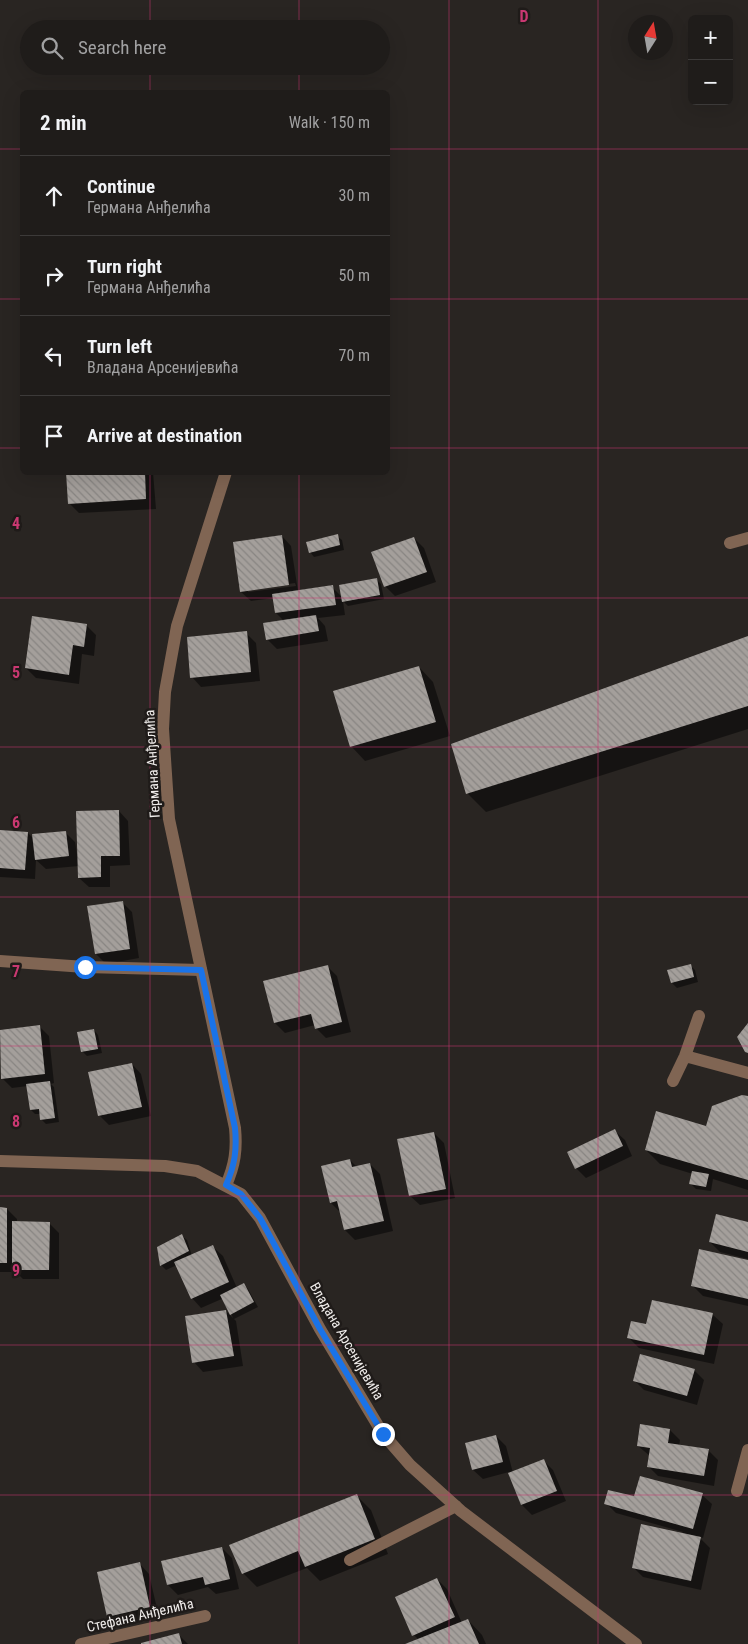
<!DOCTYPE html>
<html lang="en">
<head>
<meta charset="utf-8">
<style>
  :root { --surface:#1f1c1a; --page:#272523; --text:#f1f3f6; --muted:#a1a1a2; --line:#3c3a39 }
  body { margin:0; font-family:"Roboto Condensed",sans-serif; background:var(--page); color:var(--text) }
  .controls { position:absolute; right:15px; top:15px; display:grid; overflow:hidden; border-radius:8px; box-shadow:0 5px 20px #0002 }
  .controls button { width:45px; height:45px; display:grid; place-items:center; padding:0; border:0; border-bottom:1px solid var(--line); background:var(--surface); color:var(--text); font:25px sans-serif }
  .compass { position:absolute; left:628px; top:15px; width:45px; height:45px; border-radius:50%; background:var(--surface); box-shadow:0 5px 20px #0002; rotate:11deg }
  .stop { position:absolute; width:15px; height:15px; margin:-11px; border:4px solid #1a73e8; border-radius:50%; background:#fff }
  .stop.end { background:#1a73e8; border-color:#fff; box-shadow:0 1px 5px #0008 }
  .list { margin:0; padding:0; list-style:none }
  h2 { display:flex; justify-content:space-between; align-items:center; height:65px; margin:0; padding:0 20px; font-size:21px }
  h2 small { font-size:16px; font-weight:400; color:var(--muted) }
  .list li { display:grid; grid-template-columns:32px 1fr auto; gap:15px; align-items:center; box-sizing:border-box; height:80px; padding:0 20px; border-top:1px solid var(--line) }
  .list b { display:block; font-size:19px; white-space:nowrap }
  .list p { margin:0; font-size:16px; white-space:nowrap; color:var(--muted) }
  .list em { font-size:16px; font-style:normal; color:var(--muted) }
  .icon { flex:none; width:28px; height:28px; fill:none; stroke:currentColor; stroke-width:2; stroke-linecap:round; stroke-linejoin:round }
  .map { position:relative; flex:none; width:748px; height:1644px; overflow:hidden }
  .search { position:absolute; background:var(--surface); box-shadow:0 5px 20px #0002; left:20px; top:20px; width:370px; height:55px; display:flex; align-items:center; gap:12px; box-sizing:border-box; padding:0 18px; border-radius:28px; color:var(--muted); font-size:19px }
  .panel { position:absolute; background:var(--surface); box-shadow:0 5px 20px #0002; left:20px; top:90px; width:370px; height:385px; border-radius:8px }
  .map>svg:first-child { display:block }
</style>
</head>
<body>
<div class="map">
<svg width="748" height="1644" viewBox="0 0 748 1644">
  <defs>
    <pattern id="building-back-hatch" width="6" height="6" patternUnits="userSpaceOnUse" patternTransform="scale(1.25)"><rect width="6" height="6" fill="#a49f9b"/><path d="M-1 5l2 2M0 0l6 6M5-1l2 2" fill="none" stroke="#888582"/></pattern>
  </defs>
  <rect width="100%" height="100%" fill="#292522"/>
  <path fill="#0007" fill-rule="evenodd" d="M67 472H153L156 509 79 513 69 503Z
    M282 536 291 546 298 591 332 587 342 597 376 579 381 584 384 599 348 606 343 601 345 615 318 618 325 626 328 641 277 649 267 639 284 621 276 613 274 598 251 601 241 592ZM295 583 296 586 248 592V590Z
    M337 536 342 540 344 550 314 557 310 552Z
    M414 538 424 548 436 582 395 596 385 586Z
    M86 625 96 635 94 656 82 654 79 684 36 678 26 668Z
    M246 633 256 643 260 681 201 687 192 677Z
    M748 637V729L486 812 468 794 453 745Z
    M419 667 433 682 450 736 365 761 351 746Z
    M119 811 128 821 130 865 110 866V887H89L79 878V866L46 869 36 860 35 879 0 877V831L28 833 34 839 65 832 75 842 77 854H79Z
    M122 902 132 912 139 958 106 964 96 954Z
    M690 965 695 970 698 982 677 988 672 983 669 971Z
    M327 966 337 976 351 1032 326 1038 316 1028 315 1025 285 1033 275 1023 265 982Z
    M39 1026 49 1036 54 1083 51 1084 54 1087 59 1122 46 1124 41 1119V1114H35L31 1110 28 1086 12 1088 2 1078 0 1031Z
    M94 1030 98 1035 102 1053 87 1056 82 1051Z
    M132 1064 141 1074 151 1116 109 1125 99 1115Z
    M748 1098V1190L713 1179 711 1191 696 1189 691 1184 693 1174 660 1164 646 1150 707 1127Z
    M615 1131 625 1140 632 1156 586 1178 576 1168Z
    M434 1133 444 1143 455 1198 420 1205 410 1196Z
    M350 1160 357 1167 370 1164 380 1174 393 1231 355 1240 345 1230 341 1213 331 1203Z
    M0 1209H7L17 1219V1222L49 1223 59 1233V1279H23L16 1272H0Z
    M748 1223V1259L720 1252 710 1242Z
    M182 1236 187 1240 192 1256 213 1247 223 1256 237 1288 244 1284 248 1289 258 1307 234 1319 236 1321 243 1366 203 1372 194 1362 226 1311 233 1318 224 1298 201 1308 192 1298 177 1265 166 1270 162 1266 159 1248Z
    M748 1261V1306L703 1296 693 1286Z
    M653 1301 713 1315 723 1324 714 1364 639 1348 629 1338 647 1326Z
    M694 1370 704 1380 697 1405 644 1390 634 1380Z
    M670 1430 680 1440 679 1446 708 1450 718 1460 714 1486 658 1476 648 1466 650 1456 638 1446Z
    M496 1436 506 1446 513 1473 543 1460 553 1470 566 1501 532 1515 522 1505 509 1472 483 1479 473 1470Z
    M356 1495 371 1510 388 1554 320 1581 307 1568 257 1587 243 1573Z
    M702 1495 712 1504 703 1538 698 1536 710 1548 701 1590 643 1577 633 1567 682 1534 683 1532 616 1513 606 1503 635 1498Z
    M222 1548 232 1558 239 1589 216 1594 208 1587 178 1595 168 1585 163 1562Z
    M140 1564 149 1574 159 1617 118 1627 108 1617Z
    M437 1579 447 1589 462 1623 468 1620 482 1635 486 1644H408L419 1640 414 1635Z
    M179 1635 188 1644H144Z"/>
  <path fill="url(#building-back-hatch)" d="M66 472H145L146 499 68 504Z
    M338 534 340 545 309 553 306 542Z
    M282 535 289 585 240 592 233 542Z
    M414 537 427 572 384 587 371 552Z
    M377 578 380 595 342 602 339 585Z
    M333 585 336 605 275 613 272 594Z
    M316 615 319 631 266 640 263 623Z
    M32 616 87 624 84 647 73 645 69 675 25 668Z
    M247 631 251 672 190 678 187 637Z
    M748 636V706L466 794 451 744Z
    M419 666 436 722 350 747 333 691Z
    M119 810 120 856H101V877L78 878 76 811Z
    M0 830 28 832 25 870 0 868Z
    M66 831 69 856 35 860 32 834Z
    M123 901 130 949 95 954 87 906Z
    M691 964 694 977 671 983 667 970Z
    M328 965 342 1022 315 1029 311 1014 274 1023 263 981Z
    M748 1023V1053L745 1052 737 1037Z
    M40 1025 45 1074 1 1079 0 1030Z
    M94 1029 98 1049 81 1052 77 1032Z
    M132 1063 142 1107 98 1116 88 1072Z
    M50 1081 55 1118 40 1120 39 1109 30 1110 26 1084Z
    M742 1095 748 1096V1180L645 1150 656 1111 706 1126 712 1106Z
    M615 1129 623 1146 575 1169 567 1152Z
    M434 1132 446 1189 409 1196 397 1139Z
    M350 1159 352 1167 370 1163 384 1221 344 1230 337 1201 330 1203 321 1166Z
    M692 1171 709 1174 706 1187 689 1184Z
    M0 1207 7 1208V1263H0Z
    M716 1214 748 1222V1252L709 1242Z
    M12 1221 50 1222 49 1270H12Z
    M182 1234 189 1251 160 1266 157 1247Z
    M213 1245 229 1282 191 1299 174 1262Z
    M699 1249 748 1260V1299L691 1286Z
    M244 1283 254 1302 230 1315 220 1295Z
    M652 1300 713 1313 704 1355 627 1338 631 1321 646 1324Z
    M226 1310 234 1356 192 1363 185 1316Z
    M640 1354 695 1369 687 1396 633 1381Z
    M640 1424 670 1429 668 1443 709 1449 704 1476 647 1467 650 1448 637 1446Z
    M496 1435 503 1462 472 1470 465 1443Z
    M544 1459 557 1491 521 1505 508 1473Z
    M640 1476 703 1493 693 1529 604 1504 608 1490 634 1496Z
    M357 1494 375 1539 305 1567 298 1551 242 1574 229 1545Z
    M641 1524 701 1537 691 1581 632 1568Z
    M222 1547 230 1579 205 1585 203 1577 167 1585 161 1561Z
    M140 1562 150 1607 107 1617 97 1572Z
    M437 1578 455 1617 412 1636 395 1597Z
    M468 1619 479 1644H405Z
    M179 1633 182 1644H141V1643Z"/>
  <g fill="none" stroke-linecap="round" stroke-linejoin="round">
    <path stroke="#806553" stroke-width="12" d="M0 961 85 967 201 970
      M685 1056 748 1073
      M673 1081 685 1056 699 1016"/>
    <path stroke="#806553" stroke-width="12" d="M226 472 177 626 165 692 163 729 169 819 235 1128C237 1149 235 1165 226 1185
      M730 543 748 538
      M0 1161 165 1166 197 1171 241 1194 260 1218 320 1329 383 1434 410 1465 461 1511 636 1644
      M737 1491 748 1450
      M350 1560 456 1506
      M81 1644 205 1616"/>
  </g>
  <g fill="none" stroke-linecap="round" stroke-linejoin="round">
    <path stroke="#1a73e8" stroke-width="6" d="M85 967 201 970 235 1128C237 1149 235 1165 226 1185L241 1194 260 1218 320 1329 383 1434"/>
  </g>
  <path fill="none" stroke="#c93871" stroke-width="1" stroke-opacity="0.55" d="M150 0V29M299 0V29M449 0V1644M598 0V1644M150 66V92M299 66V92M0 149H22M388 149H748M0 299H22M388 299H748M0 448H22M388 448H748M150 472V1644M299 472V1644M0 598H748M0 747H748M0 897H748M0 1046H748M0 1196H748M0 1345H748M0 1495H748"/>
  <g text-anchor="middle" stroke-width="5" stroke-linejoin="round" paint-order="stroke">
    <g font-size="14" fill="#f0edeb" stroke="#1f1b19">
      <text transform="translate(152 764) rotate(-93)" y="5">Германа Анђелића</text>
      <text transform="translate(347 1341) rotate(60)" y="5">Владана Арсенијевића</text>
      <text transform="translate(140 1615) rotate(-13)" y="5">Стефана Анђелића</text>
    </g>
  </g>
  <g font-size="16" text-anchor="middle" font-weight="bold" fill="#c93871" stroke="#1f1b19" stroke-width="5" stroke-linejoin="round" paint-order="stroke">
    <text x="524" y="22">D</text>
    <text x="16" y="529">4</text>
    <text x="16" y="678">5</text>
    <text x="16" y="828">6</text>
    <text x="16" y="977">7</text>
    <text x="16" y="1127">8</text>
    <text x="16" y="1276">9</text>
  </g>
</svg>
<div class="controls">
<button>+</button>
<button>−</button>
</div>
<svg class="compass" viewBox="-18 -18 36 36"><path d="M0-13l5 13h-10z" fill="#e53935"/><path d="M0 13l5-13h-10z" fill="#a1a1a2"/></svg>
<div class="stop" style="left:85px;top:967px"></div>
<div class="stop end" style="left:383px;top:1434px"></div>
<div class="search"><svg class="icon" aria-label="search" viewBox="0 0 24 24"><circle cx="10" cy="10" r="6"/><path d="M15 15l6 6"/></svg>Search here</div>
<section class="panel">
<h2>2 min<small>Walk · 150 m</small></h2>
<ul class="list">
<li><svg class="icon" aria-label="ahead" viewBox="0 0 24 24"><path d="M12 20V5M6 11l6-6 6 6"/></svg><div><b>Continue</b><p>Германа Анђелића</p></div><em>30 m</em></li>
<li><svg class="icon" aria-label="right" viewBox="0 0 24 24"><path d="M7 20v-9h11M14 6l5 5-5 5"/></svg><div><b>Turn right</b><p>Германа Анђелића</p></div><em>50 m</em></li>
<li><svg class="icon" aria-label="left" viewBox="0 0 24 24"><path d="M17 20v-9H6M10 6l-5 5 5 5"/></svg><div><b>Turn left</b><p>Владана Арсенијевића</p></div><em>70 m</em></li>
<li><svg class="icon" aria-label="arrive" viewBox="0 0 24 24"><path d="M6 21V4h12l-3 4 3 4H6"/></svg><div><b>Arrive at destination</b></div></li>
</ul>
</section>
</div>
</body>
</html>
